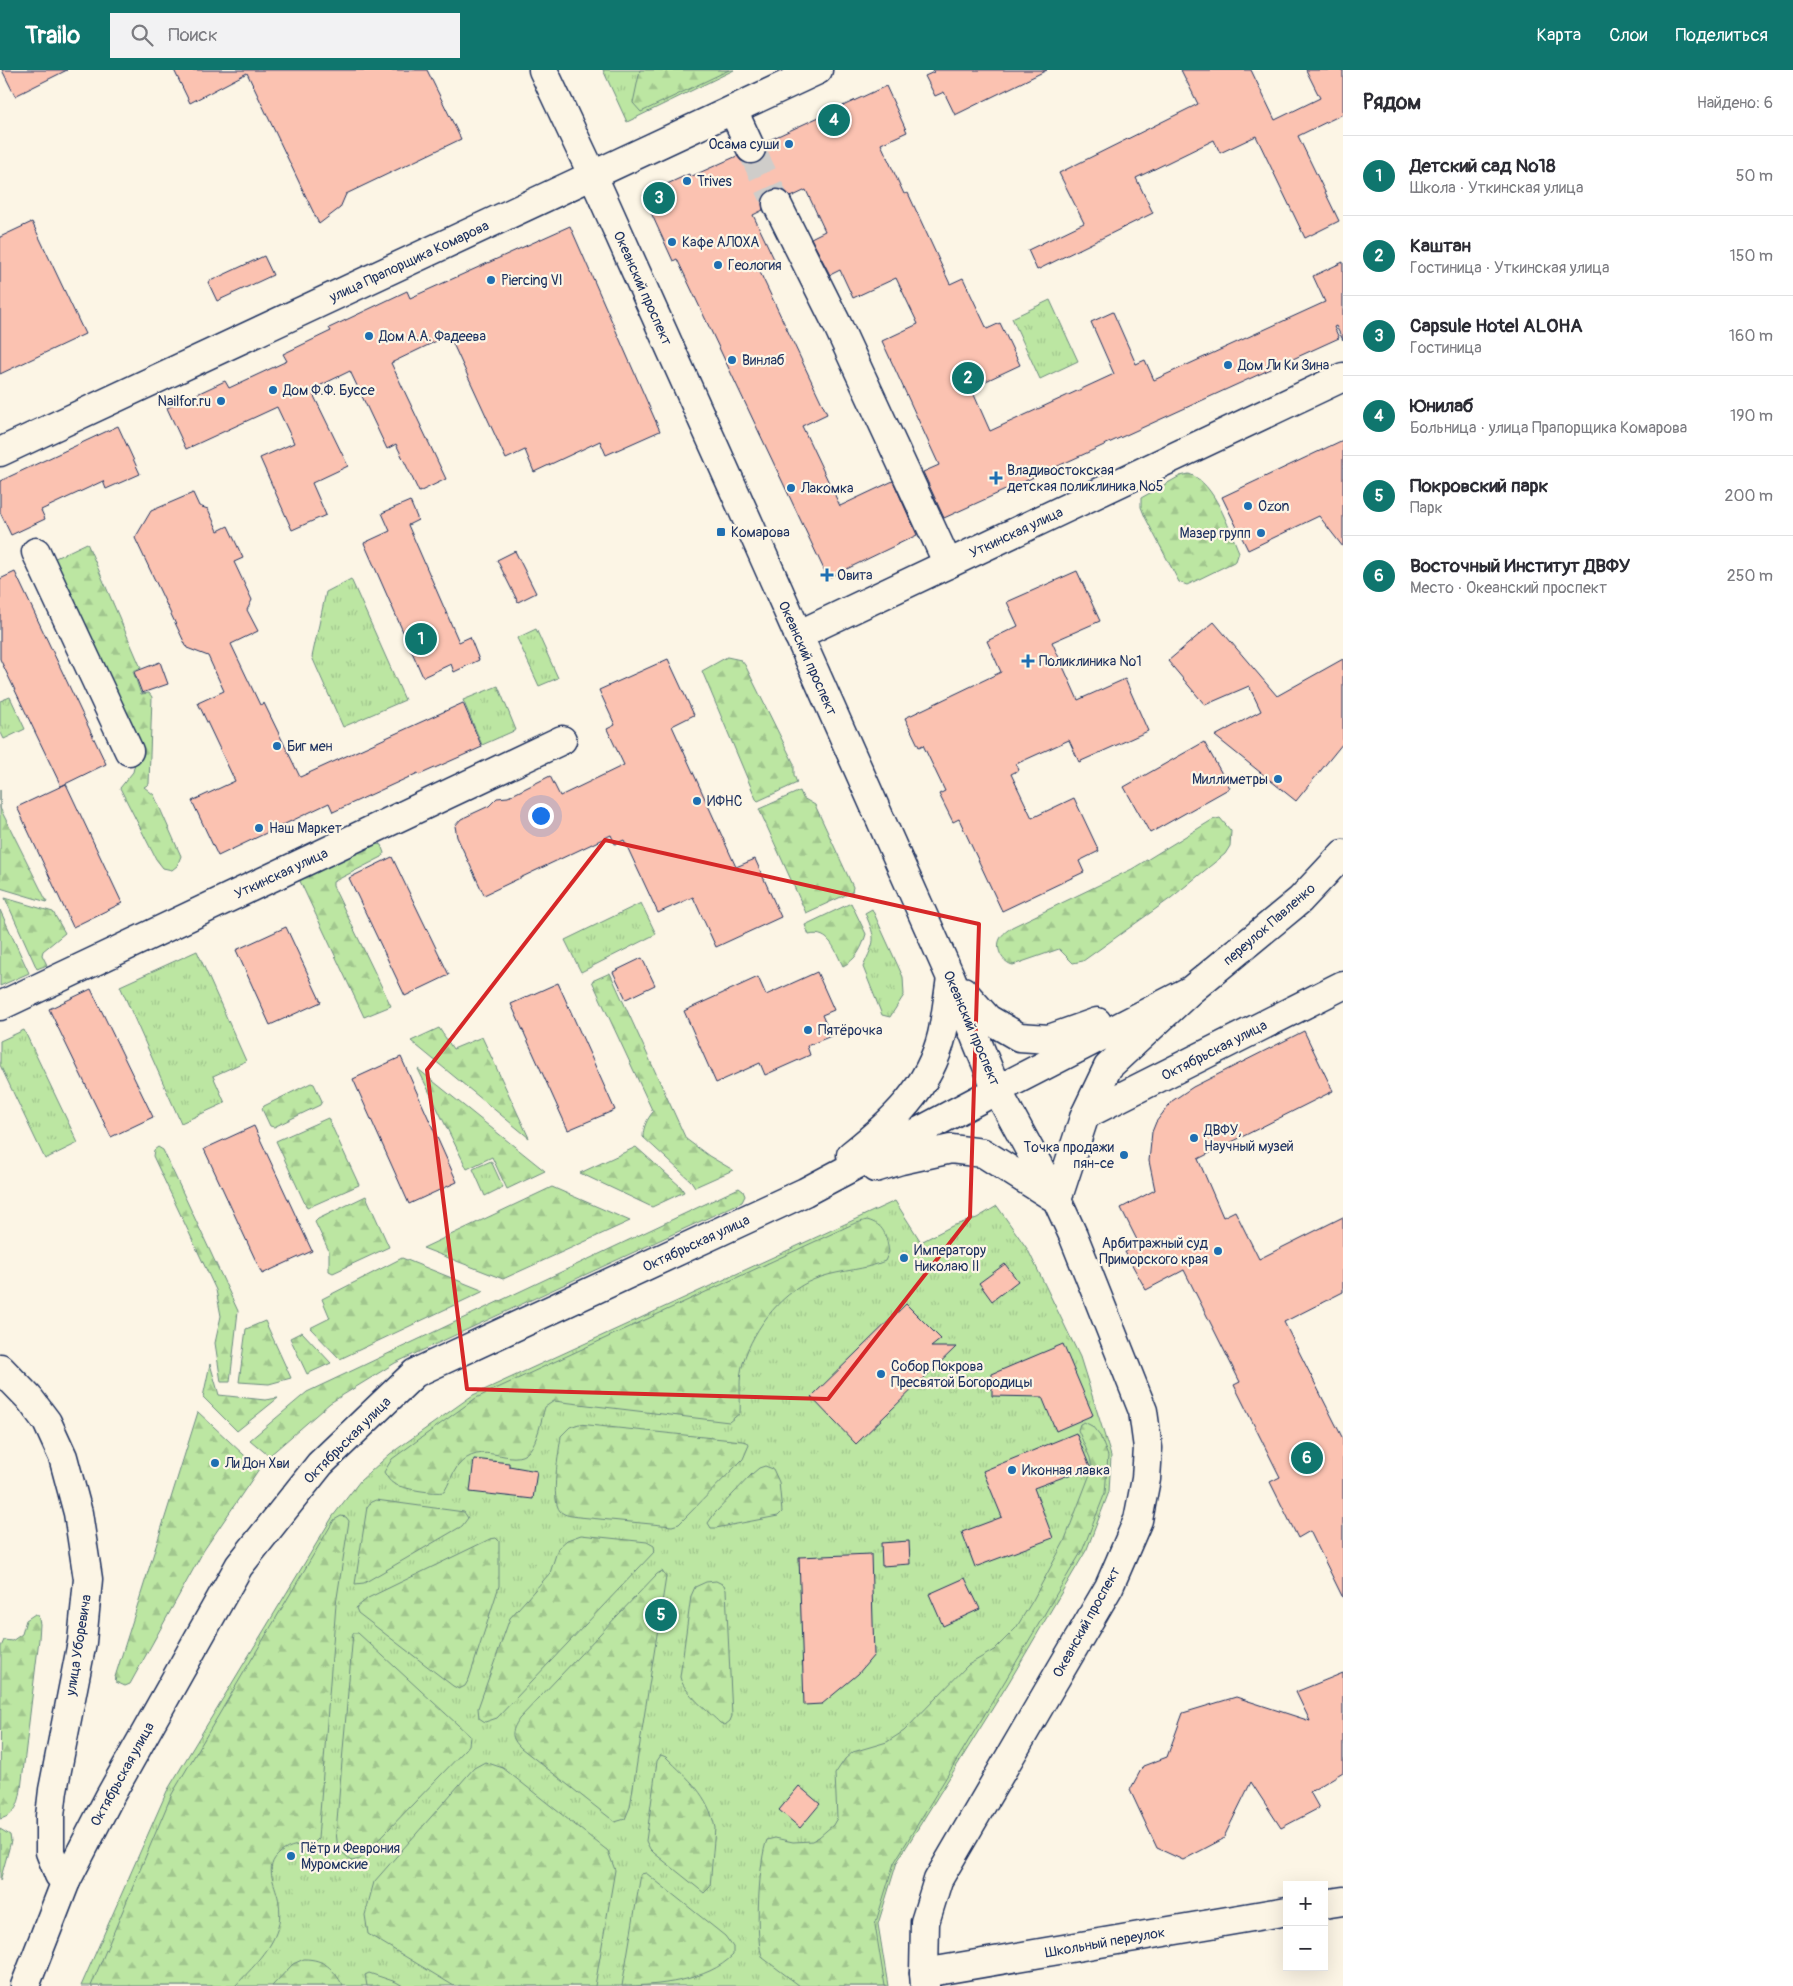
<!DOCTYPE html>
<html lang="ru">
<head>
<meta charset="utf-8">
<style>
  :root { --surface:#fff; --page:#f2f2f3; --text:#2b2b33; --muted:#7c7c81; --line:#e1e1e2; --accent:#0f766e }
  body { margin:0; font-family:Pangolin,sans-serif; background:var(--page); color:var(--text) }
  .controls { position:absolute; right:15px; bottom:15px; display:grid; overflow:hidden; border-radius:0px; box-shadow:0 5px 20px #0002 }
  .controls button { width:45px; height:45px; display:grid; place-items:center; padding:0; border:0; border-bottom:1px solid var(--line); background:var(--surface); color:var(--text); font:25px sans-serif }
  .you { position:absolute; left:540px; top:745px; width:18px; height:18px; margin:-12px; border:4px solid #fff; border-radius:50%; background:#1a73e8; box-shadow:0 0 0 8px #1a73e833 }
  .badge { display:grid; place-items:center; width:32px; height:32px; border-radius:50%; background:var(--accent); color:#fff; font-size:16px; font-weight:700 }
  .pin { position:absolute; translate:-50% -50%; border:2px solid #fff; box-shadow:0 1px 5px #0006 }
  .list { margin:0; padding:0; list-style:none }
  h2 { display:flex; justify-content:space-between; align-items:center; height:65px; margin:0; padding:0 20px; font-size:21px }
  h2 small { font-size:16px; font-weight:400; color:var(--muted) }
  .list li { display:grid; grid-template-columns:32px 1fr auto; gap:15px; align-items:center; box-sizing:border-box; height:80px; padding:0 20px; border-top:1px solid var(--line) }
  .list b { display:block; font-size:19px; white-space:nowrap }
  .list p { margin:0; font-size:16px; white-space:nowrap; color:var(--muted) }
  .list em { font-size:16px; font-style:normal; color:var(--muted) }
  .icon { flex:none; width:28px; height:28px; fill:none; stroke:currentColor; stroke-width:2; stroke-linecap:round; stroke-linejoin:round }
  .map { position:relative; flex:none; width:1343px; height:1916px; overflow:hidden }
  header { display:flex; align-items:center; gap:30px; box-sizing:border-box; height:70px; padding:0 25px; background:var(--accent); color:#fff }
  header strong { font-size:24px }
  nav { display:flex; gap:28px; margin-inline-start:auto; font-size:18px }
  .search { width:350px; height:45px; background:var(--page); display:flex; align-items:center; gap:12px; box-sizing:border-box; padding:0 18px; border-radius:0px; color:var(--muted); font-size:19px }
  main { display:flex }
  aside { flex:1; background:var(--surface) }
  .map>svg:first-child { display:block }
</style>
</head>
<body>
<header>
<strong>Trailo</strong>
<div class="search"><svg class="icon" aria-label="search" viewBox="0 0 24 24"><circle cx="10" cy="10" r="6"/><path d="M15 15l6 6"/></svg>Поиск</div>
<nav><a>Карта</a><a>Слои</a><a>Поделиться</a></nav>
</header>
<main>
<div class="map">
<svg width="1343" height="1916" viewBox="0 0 1343 1916">
  <defs>
    <pattern id="grass-tufts" width="24" height="20" patternUnits="userSpaceOnUse" patternTransform="scale(1.25)"><rect width="24" height="20" fill="#bce6a2"/><path d="M3 7l-1-3M5 7V3M7 7l1-3M15 17l-1-3M17 17v-4M19 17l1-3" fill="none" stroke="#a1c68e"/></pattern>
    <pattern id="forest-firs" width="22" height="20" patternUnits="userSpaceOnUse" patternTransform="scale(1.25)"><rect width="22" height="20" fill="#bce6a2"/><path d="M5 1l3.5 6h-7zM16 11l3.5 6h-7z" fill="#a1c68e"/></pattern>
  </defs>
  <rect width="100%" height="100%" fill="#fcf5e5"/>
  <filter id="ink" filterUnits="userSpaceOnUse"><feTurbulence type="fractalNoise" baseFrequency=".02" numOctaves="2"/><feDisplacementMap in="SourceGraphic" scale="10" xChannelSelector="R" yChannelSelector="G"/><feConvolveMatrix kernelMatrix="1 2 1 2 8 2 1 2 1" color-interpolation-filters="sRGB"/></filter>
  <g filter="url(#ink)">
    <path fill="url(#grass-tufts)" stroke="#6c8a80" d="M603 0H734L627 52Z
      M1050 230 1078 291 1040 309 1012 248Z
      M351 509 405 630 343 657 312 587 326 522Z
      M536 559 558 608 539 616 517 568Z
      M498 616 516 660 482 675 463 630Z
      M10 627 25 659 4 669 0 661V631Z
      M641 833 656 864 581 902 565 870Z
      M872 839 903 907 904 925 890 947 882 945 863 897C875 870 877 871 865 843Z
      M197 881 246 991 213 1006 225 1033 181 1053 120 916Z
      M24 960 78 1073 45 1089 0 995V971Z
      M491 1091 503 1117 485 1126 473 1099Z
      M895 1131 921 1172 952 1156 977 1148 997 1136 1028 1180 1080 1287 1111 1386 1109 1422 1087 1479 1009 1612 897 1792 878 1854 888 1916H81L167 1721 333 1446 360 1411 390 1384 473 1325Z"/>
    <path fill="url(#forest-firs)" stroke="#6c8a80" d="M640 0H729L641 42 633 33Z
      M1189 404C1215 413 1228 457 1239 482L1236 491 1187 515 1179 512 1145 447 1141 437V428L1180 406Z
      M87 473 141 598 133 601 141 624 149 623 152 627 149 714 144 717 154 725 181 786 177 796 172 800 163 798 156 789 120 718 133 702 135 693 47 492Z
      M727 587 741 590 745 595 794 694V705L797 713 758 731 756 729 702 601Z
      M0 720V738L47 832 0 818Z
      M800 721 803 728 815 735 853 817 852 822 806 843 759 739Z
      M1220 748 1231 761 1230 776 1225 784 1171 828 1083 891 1073 893 1059 879 1013 895C1003 893 995 879 1000 869 1002 864 1008 860 1012 857L1132 799 1212 750Z
      M375 773 381 775 384 783 382 787 333 812V816L391 936 364 947 299 809Z
      M5 828 53 842 65 863 43 881 42 885 47 895 37 899Z
      M851 833 866 864C862 878 856 890 843 896 835 881 830 860 809 865L805 855Z
      M0 840 29 903 0 916Z
      M610 903 686 1069 709 1086 733 1100 695 1117 691 1111 643 1067C643 1058 647 1049 653 1042L592 911Z
      M439 958 453 979 482 967 529 1068 411 971Z
      M418 999 545 1101 507 1119 492 1087 467 1099Z
      M311 1013 314 1014 322 1031 320 1035 274 1057 270 1056 262 1039 264 1036Z
      M328 1048 359 1115 307 1138 276 1071Z
      M158 1077 163 1080 238 1241 230 1312H221L215 1273 221 1246 216 1220 153 1086 154 1080Z
      M636 1077 681 1117 684 1122 652 1137 580 1103Z
      M552 1117 630 1151 503 1209 423 1178Z
      M739 1118 743 1121 745 1126 742 1132 395 1293 330 1333 269 1386 250 1370 307 1322Z
      M366 1126 389 1177 333 1203 329 1201V1181L315 1152 318 1149Z
      M867 1150C885 1155 886 1165 889 1182L885 1191C865 1200 842 1200 821 1207 784 1218 754 1257 743 1293 738 1308 741 1327 740 1343L729 1352 554 1331 545 1337C541 1351 538 1370 529 1381 512 1400 482 1366 457 1397 452 1404 449 1414 444 1422 434 1424 404 1419 394 1414 389 1411 387 1407 384 1402L392 1389 476 1328 853 1154Z
      M402 1188 484 1221 340 1289 310 1258 330 1248 322 1229Z
      M265 1251 291 1308 269 1314 239 1312 246 1259Z
      M302 1262 331 1293 307 1304 290 1268Z
      M210 1294 219 1325 265 1330 278 1328 237 1361 203 1327Z
      M198 1342 259 1399 204 1480 130 1614 125 1616 116 1612 115 1607Z
      M1084 1352 1092 1356 1100 1366 1108 1386 1105 1423 1083 1479 1005 1611 894 1793 875 1855 885 1916H800L763 1888C754 1873 759 1787 767 1770L775 1768 793 1772 812 1771 819 1767 833 1755 837 1748 835 1704 845 1689 853 1682 887 1672 904 1661 968 1595 994 1580 1016 1558 1033 1530 1064 1472 1092 1399 1090 1388 1078 1360 1080 1354Z
      M579 1354 742 1371 747 1372 749 1375 743 1389 679 1454 672 1456 579 1447C572 1446 565 1446 560 1441 550 1429 559 1382 561 1366L570 1357Z
      M765 1396 773 1399 779 1412 782 1442 778 1446 716 1458H711L708 1453 715 1443 752 1404 759 1398Z
      M376 1430 464 1442 468 1448 462 1456 364 1513 355 1514 367 1437 371 1432Z
      M341 1446 346 1447 349 1451 336 1534 318 1769 312 1775C300 1774 290 1775 280 1783 262 1798 277 1815 279 1833 280 1839 280 1847 279 1853 274 1878 252 1898 235 1916H91L172 1724 334 1450Z
      M581 1465 647 1472 654 1476 655 1481 497 1648 485 1652 479 1648 478 1638 510 1548 550 1503 558 1478 567 1470Z
      M496 1468 499 1471V1516L469 1609 465 1616 459 1619 453 1616 358 1543 356 1538 368 1528 490 1469Z
      M662 1501 666 1507 630 1737 625 1749 615 1752 521 1678C510 1667 511 1662 519 1649L657 1504Z
      M716 1511 724 1515 726 1520 732 1646 730 1651 725 1655 720 1653C709 1642 683 1622 680 1607L691 1526 695 1517 706 1512Z
      M35 1544 38 1545 40 1554 39 1569 21 1719C19 1733 16 1745 0 1749L1 1577 4 1570 12 1571 22 1564 26 1550Z
      M353 1563H358L470 1666 469 1675 466 1679 360 1789 352 1791 338 1779 336 1762Z
      M661 1685 666 1687C689 1710 708 1724 715 1758L710 1817 704 1823 654 1783 650 1779 646 1771 657 1691Z
      M485 1692 503 1698 608 1781 615 1800 595 1916H454L368 1864 365 1845 374 1812 474 1698Z
      M0 1759 10 1765 11 1771 0 1811Z
      M646 1803 725 1866 733 1877V1885C708 1911 657 1916 622 1916L641 1804Z
      M304 1889C324 1889 333 1898 343 1916H272L293 1894Z
      M369 1903 396 1912 403 1916H367L365 1905Z"/>
    <path fill="#fbc2b1" stroke="#1b2f5e" d="M2 0H67L15 26Z
      M174 0H427L461 69 346 124 340 138 319 154 247 3 190 33Z
      M933 0H1047L955 45 944 22 935 26 925 6 934 2Z
      M1181 0H1251L1275 50 1320 28 1306 0H1343V44L1298 66 1339 151 1305 168 1256 66 1220 83 1214 70 1136 108 1153 143 1037 200 1028 180 1084 153 1059 103 1198 34Z
      M886 16 907 62 881 74 904 124 908 123 950 214 963 208 987 259 1000 253 1020 295 971 318 990 361 1114 304 1091 252 1113 242 1136 294 1145 290 1154 310 1325 232 1313 206 1343 192V270L1336 256 1334 257 1339 268 944 448 923 402 939 395 882 271 918 254 896 208 853 228 840 200 830 205 811 168 825 161 806 120 791 127 785 121 777 118 770 120 764 126 762 133 763 140 753 145 775 191 758 198 827 344 802 356 840 436 893 411 917 465 828 508 677 189 673 191 643 125 689 104 690 107 737 86 742 92 749 94 757 93 764 88 767 80 765 72Z
      M32 152 85 264 0 304V167Z
      M570 156 660 361 606 385 600 371 534 402 525 380 506 389 449 265 391 293 446 409 419 422 396 374 387 379 350 301 311 320 348 396 312 413 326 445 292 460 260 388 294 373 277 337 186 379 167 338 225 311 229 318 287 291 283 284 331 261 329 258 407 221 410 228Z
      M264 186 273 205 217 231 208 212Z
      M118 356 140 404 106 419 103 411 41 440 45 449 11 465 0 442V411Z
      M1343 370V477L1319 446 1248 480 1222 427Z
      M193 423 199 436 208 439 218 461 228 456 243 488 234 492 252 530 247 540 258 561 231 574 260 635 264 633 300 707 463 633 482 677 419 705 418 703 333 742 329 733 218 786 192 731 235 711 198 633 224 621 208 586 187 578 135 468 151 441Z
      M410 431 418 450 408 455 459 572 470 567 479 590 454 602 451 594 423 607 364 473 390 461 382 443Z
      M515 481 536 523 518 532 497 490Z
      M1077 501 1100 551 1052 572 1078 630 1125 609 1148 661 1079 692 1069 670 1016 694 1019 700 1011 704 1032 748 1074 728 1099 781 1079 791 1084 802 1002 841 959 749 953 752 939 724 945 721 923 675 919 677 905 648 1001 602 987 571 1018 556 1007 532Z
      M15 502 106 694 61 716 0 589V509Z
      M1214 552 1277 626 1343 589V673L1296 731 1215 666 1261 641 1249 616 1205 635 1168 591Z
      M668 589 694 645 672 656 736 797 755 789 781 847 716 877 693 827 658 843 624 770 615 774 611 765 484 825 457 767 455 756 461 749 489 736 497 728 508 727 550 706 560 726 624 695 607 659 615 655 599 620Z
      M160 592 168 614 142 623 134 602Z
      M1204 672 1230 718 1150 763 1124 717Z
      M66 714 122 833 73 857 17 737Z
      M392 787 449 905 405 926 349 808Z
      M286 857 321 932 270 955 236 880Z
      M642 888 655 915 626 929 613 902Z
      M817 902 834 940 822 945 831 966 807 976 810 985 765 1005 760 993 716 1013 684 941 758 907 766 925Z
      M558 913 615 1040 568 1060 511 934Z
      M91 919 153 1047 111 1067 49 939Z
      M1304 961 1333 1021 1198 1089 1223 1147 1235 1141 1259 1189 1343 1147V1222L1284 1252 1343 1369V1528L1310 1461 1298 1468 1270 1412 1280 1407 1234 1315 1240 1312 1184 1200 1146 1220 1125 1182 1139 1174 1121 1138 1155 1120 1149 1091 1152 1062 1156 1052 1172 1031 1193 1017Z
      M401 987 457 1112 409 1134 353 1009Z
      M254 1056 312 1181 262 1204 204 1079Z
      M1005 1194 1018 1211 992 1231 979 1213Z
      M906 1234 941 1269 931 1277H956L856 1374 811 1327Z
      M1063 1274 1093 1345 1056 1361 1042 1327 992 1326V1304Z
      M1076 1363 1090 1397 1034 1418 1053 1468 975 1497 962 1462 1002 1447 983 1401Z
      M474 1389 509 1393V1396L537 1401 533 1429 470 1422Z
      M909 1471 910 1494 882 1496 881 1473Z
      M871 1484 874 1585 858 1604 822 1634 804 1635 799 1487Z
      M965 1508 980 1539 943 1556 929 1524Z
      M1343 1603V1702L1310 1722 1319 1738 1281 1758 1251 1712 1223 1769 1183 1790 1157 1778 1130 1720 1143 1696 1167 1687 1183 1643 1236 1627 1310 1651 1296 1622Z
      M799 1716 820 1734 800 1758 779 1740Z"/>
    <g fill="none" stroke-linecap="round" stroke-linejoin="round">
      <path stroke="#cfcdca" stroke-width="28" stroke-dasharray="28 14" stroke-linecap="butt" d="M751 79 777 134"/>
      <defs>
        <path id="minor" d="M733 40 751 79
          M777 134 837 254 948 494
          M36 482 129 681
          M0 936 562 670
          M1085 1045 1343 915
          M1324 1834 1343 1831
          M924 1903 1287 1841"/>
        <path id="tertiary" d="M798 565 1343 307"/>
        <path id="secondary" d="M0 382 818 0
          M0 1298 29 1328 47 1352 63 1387 78 1443 88 1509 82 1572 53 1720 50 1746V1782L59 1805 66 1811"/>
        <path id="primary" d="M543 0 593 106 750 456 951 908 997 1020 1057 1130 1073 1165 1143 1341 1148 1378 1146 1409 1138 1450 1109 1517 938 1810 925 1852 924 1903 925 1916
          M963 921 988 949 1019 967 1049 969 1097 952
          M851 1085C892 1052 929 1019 942 965 946 947 948 927 951 908
          M875 1098 901 1090 951 1079 983 1083 1056 1129
          M1057 1130 1085 1045 1108 997 1191 920 1300 830 1343 784
          M25 1916 66 1811 110 1726 239 1496 320 1394 415 1303 805 1122 997 1020 1191 920"/>
      </defs>
      <use href="#minor" stroke="#1b2f5e" stroke-width="31"/>
      <use href="#tertiary" stroke="#1b2f5e" stroke-width="31"/>
      <use href="#secondary" stroke="#1b2f5e" stroke-width="31"/>
      <use href="#primary" stroke="#1b2f5e" stroke-width="31"/>
      <use href="#minor" stroke="#fcf5e5" stroke-width="28"/>
      <use href="#tertiary" stroke="#fcf5e5" stroke-width="28"/>
      <use href="#secondary" stroke="#fcf5e5" stroke-width="28"/>
      <use href="#primary" stroke="#fcf5e5" stroke-width="28"/>
    </g>
  </g>
  <path fill="none" stroke="#d62828" stroke-width="4" stroke-linejoin="round" d="M605 770 979 854 970 1147 828 1329 467 1319 427 1000Z"/>
  <g fill="#1f6fb2" stroke="#fcf5e5" stroke-width="2">
    <circle cx="789" cy="74" r="5"/>
    <circle cx="687" cy="111" r="5"/>
    <circle cx="672" cy="172" r="5"/>
    <circle cx="718" cy="195" r="5"/>
    <circle cx="491" cy="210" r="5"/>
    <circle cx="369" cy="266" r="5"/>
    <circle cx="732" cy="290" r="5"/>
    <circle cx="1228" cy="295" r="5"/>
    <circle cx="273" cy="320" r="5"/>
    <circle cx="221" cy="331" r="5"/>
    <path d="M993.5 400.5h5v5h5v5h-5v5h-5v-5h-5v-5h5z"/>
    <circle cx="791" cy="418" r="5"/>
    <circle cx="1248" cy="436" r="5"/>
    <rect x="716" y="457" width="10" height="10" rx="2.5"/>
    <circle cx="1261" cy="463" r="5"/>
    <path d="M824.5 497.5h5v5h5v5h-5v5h-5v-5h-5v-5h5z"/>
    <path d="M1025.5 583.5h5v5h5v5h-5v5h-5v-5h-5v-5h5z"/>
    <circle cx="277" cy="676" r="5"/>
    <circle cx="1278" cy="709" r="5"/>
    <circle cx="697" cy="731" r="5"/>
    <circle cx="259" cy="758" r="5"/>
    <circle cx="808" cy="960" r="5"/>
    <circle cx="1194" cy="1068" r="5"/>
    <circle cx="1124" cy="1085" r="5"/>
    <circle cx="1218" cy="1181" r="5"/>
    <circle cx="904" cy="1188" r="5"/>
    <circle cx="881" cy="1304" r="5"/>
    <circle cx="215" cy="1393" r="5"/>
    <circle cx="1012" cy="1400" r="5"/>
    <circle cx="291" cy="1786" r="5"/>
  </g>
  <g text-anchor="middle" stroke-width="4.5" stroke-linejoin="round" paint-order="stroke">
    <g font-size="14" fill="#1b2f5e" stroke="#fcf5e5" text-anchor="start">
      <text x="779" y="79" text-anchor="end">Осама суши</text>
      <text x="697" y="116">Trives</text>
      <text x="682" y="177">Кафе АЛОХА</text>
      <text x="728" y="200">Геология</text>
      <text x="501" y="215">Piercing Vl</text>
      <text x="379" y="271">Дом А.А. Фадеева</text>
      <text x="742" y="295">Винлаб</text>
      <text x="1238" y="300">Дом Ли Ки Зина</text>
      <text x="283" y="325">Дом Ф.Ф. Буссе</text>
      <text x="211" y="336" text-anchor="end">Nailfor.ru</text>
      <text x="1007" y="405">Владивостокская<tspan x="1007" dy="16">детская поликлиника №5</tspan></text>
      <text x="801" y="423">Лакомка</text>
      <text x="1258" y="441">Ozon</text>
      <text x="731" y="467">Комарова</text>
      <text x="1251" y="468" text-anchor="end">Мазер групп</text>
      <text x="837" y="510">Овита</text>
      <text x="1039" y="596">Поликлиника №1</text>
      <text x="287" y="681">Биг мен</text>
      <text x="1268" y="714" text-anchor="end">Миллиметры</text>
      <text x="707" y="736">ИФНС</text>
      <text x="269" y="763">Наш Маркет</text>
      <text x="818" y="965">Пятёрочка</text>
      <text x="1204" y="1065">ДВФУ,<tspan x="1204" dy="16">Научный музей</tspan></text>
      <text x="1114" y="1082" text-anchor="end">Точка продажи<tspan x="1114" dy="16">пян-се</tspan></text>
      <text x="1208" y="1178" text-anchor="end">Арбитражный суд<tspan x="1208" dy="16">Приморского края</tspan></text>
      <text x="914" y="1185">Императору<tspan x="914" dy="16">Николаю II</tspan></text>
      <text x="891" y="1301">Собор Покрова<tspan x="891" dy="16">Пресвятой Богородицы</tspan></text>
      <text x="225" y="1398">Ли Дон Хви</text>
      <text x="1022" y="1405">Иконная лавка</text>
      <text x="301" y="1783">Пётр и Феврония<tspan x="301" dy="16">Муромские</tspan></text>
    </g>
    <g font-size="14" fill="#1b2f5e" stroke="#fcf5e5">
      <text transform="translate(409 191) rotate(-25)" y="5">улица Прапорщика Комарова</text>
      <text transform="translate(643 218) rotate(66)" y="5">Океанский проспект</text>
      <text transform="translate(1016 462) rotate(-25)" y="5">Уткинская улица</text>
      <text transform="translate(808 588) rotate(66)" y="5">Океанский проспект</text>
      <text transform="translate(281 803) rotate(-25)" y="5">Уткинская улица</text>
      <text transform="translate(1269 854) rotate(-41)" y="5">переулок Павленко</text>
      <text transform="translate(972 958) rotate(67)" y="5">Океанский проспект</text>
      <text transform="translate(1214 980) rotate(-27)" y="5">Октябрьская улица</text>
      <text transform="translate(696 1173) rotate(-25)" y="5">Октябрьская улица</text>
      <text transform="translate(347 1370) rotate(-45)" y="5">Октябрьская улица</text>
      <text transform="translate(1086 1552) rotate(-61)" y="5">Океанский проспект</text>
      <text transform="translate(78 1575) rotate(-81)" y="5">улица Уборевича</text>
      <text transform="translate(122 1704) rotate(-61)" y="5">Октябрьская улица</text>
      <text transform="translate(1105 1872) rotate(-10)" y="5">Школьный переулок</text>
    </g>
  </g>
</svg>
<div class="controls">
<button>+</button>
<button>−</button>
</div>
<div class="you"></div>
<div class="pin badge" style="left:421px;top:569px">1</div>
<div class="pin badge" style="left:968px;top:308px">2</div>
<div class="pin badge" style="left:659px;top:128px">3</div>
<div class="pin badge" style="left:834px;top:50px">4</div>
<div class="pin badge" style="left:661px;top:1545px">5</div>
<div class="pin badge" style="left:1307px;top:1388px">6</div>
</div>
<aside>
<h2>Рядом<small>Найдено: 6</small></h2>
<ul class="list">
<li><span class="badge">1</span><div><b>Детский сад №18</b><p>Школа · Уткинская улица</p></div><em>50 m</em></li>
<li><span class="badge">2</span><div><b>Каштан</b><p>Гостиница · Уткинская улица</p></div><em>150 m</em></li>
<li><span class="badge">3</span><div><b>Capsule Hotel ALOHA</b><p>Гостиница</p></div><em>160 m</em></li>
<li><span class="badge">4</span><div><b>Юнилаб</b><p>Больница · улица Прапорщика Комарова</p></div><em>190 m</em></li>
<li><span class="badge">5</span><div><b>Покровский парк</b><p>Парк</p></div><em>200 m</em></li>
<li><span class="badge">6</span><div><b>Восточный Институт ДВФУ</b><p>Место · Океанский проспект</p></div><em>250 m</em></li>
</ul>
</aside>
</main>
</body>
</html>
